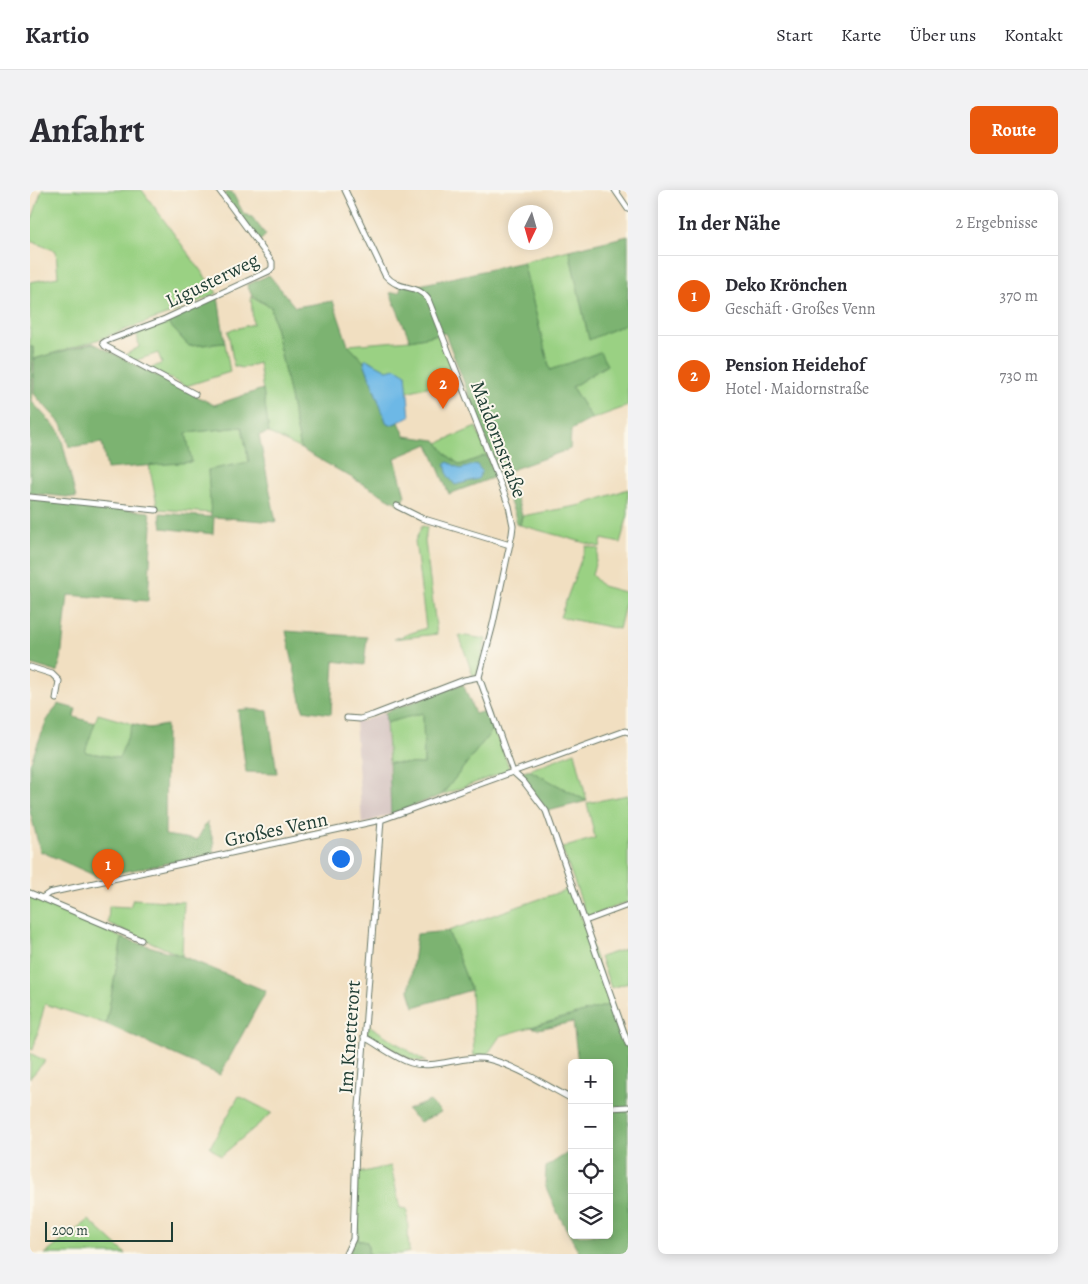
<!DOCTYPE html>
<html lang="de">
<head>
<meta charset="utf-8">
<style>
  :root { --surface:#fff; --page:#f2f2f3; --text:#2b2b33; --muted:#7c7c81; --line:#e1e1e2; --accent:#ea580c }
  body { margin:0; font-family:Alegreya,serif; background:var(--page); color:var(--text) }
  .controls { position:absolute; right:15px; bottom:15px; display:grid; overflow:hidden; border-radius:8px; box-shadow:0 2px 12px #0003 }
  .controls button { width:45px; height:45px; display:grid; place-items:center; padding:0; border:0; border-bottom:1px solid var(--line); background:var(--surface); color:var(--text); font:25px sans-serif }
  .compass { position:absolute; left:478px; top:15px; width:45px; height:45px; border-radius:50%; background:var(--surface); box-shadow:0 2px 12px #0003; rotate:185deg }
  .scale { position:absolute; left:15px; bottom:12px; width:128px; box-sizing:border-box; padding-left:5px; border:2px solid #1f3d34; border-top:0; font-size:14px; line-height:18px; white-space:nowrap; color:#1f3d34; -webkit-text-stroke:4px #fbf7ec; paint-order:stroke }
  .you { position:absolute; left:310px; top:668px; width:18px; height:18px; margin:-12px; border:4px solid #fff; border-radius:50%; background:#1a73e8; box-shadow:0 0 0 8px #1a73e833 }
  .badge { display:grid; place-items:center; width:32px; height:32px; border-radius:50%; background:var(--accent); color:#fff; font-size:16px; font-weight:700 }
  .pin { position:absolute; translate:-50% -41px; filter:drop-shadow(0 1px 2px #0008) }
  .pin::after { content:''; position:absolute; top:26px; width:18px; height:15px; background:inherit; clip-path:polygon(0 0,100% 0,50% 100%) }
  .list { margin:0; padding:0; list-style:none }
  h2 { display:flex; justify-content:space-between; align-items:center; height:65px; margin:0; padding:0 20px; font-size:21px }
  h2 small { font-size:16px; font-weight:400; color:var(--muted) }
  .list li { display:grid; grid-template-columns:32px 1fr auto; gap:15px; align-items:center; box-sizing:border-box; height:80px; padding:0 20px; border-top:1px solid var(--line) }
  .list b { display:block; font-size:19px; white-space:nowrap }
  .list p { margin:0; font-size:16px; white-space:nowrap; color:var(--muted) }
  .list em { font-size:16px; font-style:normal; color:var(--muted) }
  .icon { flex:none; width:28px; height:28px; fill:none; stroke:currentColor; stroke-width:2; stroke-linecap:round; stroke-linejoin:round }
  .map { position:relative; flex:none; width:598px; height:1064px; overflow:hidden; border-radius:8px }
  header { display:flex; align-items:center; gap:30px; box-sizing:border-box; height:70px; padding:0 25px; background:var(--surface); border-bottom:1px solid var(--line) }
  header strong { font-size:24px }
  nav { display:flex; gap:28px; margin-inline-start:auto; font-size:18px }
  .intro { display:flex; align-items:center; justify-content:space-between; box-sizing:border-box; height:120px; padding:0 30px }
  h1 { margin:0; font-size:35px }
  .button { padding:12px 22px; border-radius:8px; background:var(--accent); color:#fff; font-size:18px; font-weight:700 }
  main { display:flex; gap:30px; padding:0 30px }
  aside { flex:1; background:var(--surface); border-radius:8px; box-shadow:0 2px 12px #0003 }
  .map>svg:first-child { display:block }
</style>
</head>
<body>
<header>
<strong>Kartio</strong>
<nav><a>Start</a><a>Karte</a><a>Über uns</a><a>Kontakt</a></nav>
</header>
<div class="intro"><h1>Anfahrt</h1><a class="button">Route</a></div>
<main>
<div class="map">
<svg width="598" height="1064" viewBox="0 0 598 1064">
  <rect width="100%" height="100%" fill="#fbf7ec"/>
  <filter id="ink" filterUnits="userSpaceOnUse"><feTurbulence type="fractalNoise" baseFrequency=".02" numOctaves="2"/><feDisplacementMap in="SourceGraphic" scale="10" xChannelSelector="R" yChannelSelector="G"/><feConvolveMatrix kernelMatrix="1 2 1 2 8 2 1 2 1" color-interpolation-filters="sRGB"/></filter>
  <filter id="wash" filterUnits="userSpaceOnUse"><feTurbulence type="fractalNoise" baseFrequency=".0096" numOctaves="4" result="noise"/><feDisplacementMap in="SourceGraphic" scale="20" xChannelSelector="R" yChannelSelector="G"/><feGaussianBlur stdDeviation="1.12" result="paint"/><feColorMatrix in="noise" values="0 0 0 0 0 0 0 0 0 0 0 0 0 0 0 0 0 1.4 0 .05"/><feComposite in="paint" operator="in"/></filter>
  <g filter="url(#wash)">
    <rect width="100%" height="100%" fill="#f1dfc1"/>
    <path fill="#d1bfbd" d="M355 522 361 624 332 634 325 531H333Z"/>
    <path fill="#9ad183" stroke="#5c875c" d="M12 0H112L187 103 159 116 147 105 151 119 147 121 64 151 4 169 3 157H0V92L28 87 26 61 0 51V35Z
      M539 60 559 149 598 133V216L562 229 542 197 577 175 520 180 493 72Z
      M221 107 241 117 271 259 239 243 229 173 212 178 204 176 198 141 223 134Z
      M136 131 159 156 195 153 200 182 156 196 120 179 132 173 128 163 104 171 95 165 109 157 107 143Z
      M410 144 427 189 377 202 376 184 357 180 336 169 334 172 318 155 380 150Z
      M212 237 219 272 178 280 181 323 128 319 119 275 161 272 156 243Z
      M446 237 457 265 430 275 417 265 408 253Z
      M598 299V325L590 353 572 349 570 357 490 335 492 326 552 315Z
      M392 336 397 337 395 351 407 444 364 449 396 438 385 351Z
      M556 356 569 359 562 385 572 396 598 403 589 439 530 427Z
      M429 445 456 449 447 485 443 486Z
      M393 522 394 574 359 573 356 533Z
      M68 524 103 534 89 568 54 562Z
      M464 538 480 580 412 605Z
      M545 562 557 611 499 580Z
      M598 605V712L557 727 532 658 565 648 557 613Z
      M541 698 582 814 470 846 457 865 444 866 441 800 418 741Z
      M0 705 92 748 76 834 15 814 3 860 0 859Z
      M103 709 154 712 152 766 78 733 79 716 100 717Z
      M598 758V793L581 798 570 767Z
      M337 834 396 872 382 870 337 845Z
      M0 863 15 871 0 888Z
      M209 906 242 923 191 966 180 957Z
      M361 976 370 1018 377 1019 379 1062 370 1064H339L337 1052 328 1050V1024L326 1019 327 986 328 983Z
      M59 1030 96 1064H15Z"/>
    <path fill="#7bb371" stroke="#4d7852" d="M197 2H202L214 24 222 27 236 45 229 52 194 5Z
      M598 46V133L559 150 539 60Z
      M493 72 520 180 570 162 577 175 542 197 562 229 541 240 540 259 478 281 492 325 490 335 486 334 485 325 415 143 380 150 360 103 370 102 371 95 385 96Z
      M239 85 265 117 303 111 318 155 334 172 357 234 361 235 369 232 375 246 406 250 417 265 430 275 457 265 465 287 419 304 398 254 365 268 375 306 372 316 271 259 241 117 222 106 217 95Z
      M188 107 195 153 159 156 136 131Z
      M63 153 184 215 233 199 239 243 229 245 246 332 184 327 183 344 132 338 130 323 181 327 178 280 219 272 212 237 156 243 162 272 77 279 72 253 39 257 33 236 4 204V169Z
      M0 157H3L2 212 30 242 46 308 0 303Z
      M0 309 119 322 122 335 118 411 38 405 31 469 27 482 0 474Z
      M256 441 337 447 334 475 304 471 301 524 273 520Z
      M433 494 445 524 458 520 464 538 412 605 361 624 359 573 394 574 393 523 356 533 355 522Z
      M28 514 46 519 44 527 65 533 55 562 89 568 103 534 119 538 136 535 135 645 167 650 177 632 184 653 183 664 68 687 10 661 0 621V574L16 532Z
      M218 519 238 521 247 583 216 582 208 520Z
      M499 580 557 611 518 621 489 584Z
      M418 741 441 800 384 817 379 801 387 744Z
      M92 748 152 766 236 801 190 885 76 834Z
      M582 814 598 854V1064H550L526 1020 515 995 516 977 542 960V1045H579V873H548L543 832 508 839 501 837Z
      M400 911 411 922 390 932 377 920Z
      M328 1024V1050L337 1052 339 1064H319L325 1048 326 1026Z"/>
    <path fill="#6db8e6" stroke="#467a8d" d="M336 169 357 180 366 178 376 184 380 227 361 235 357 234 334 172Z
      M418 272 431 279 446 274 452 281 448 289 425 295 418 286 415 274Z"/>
  </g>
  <g filter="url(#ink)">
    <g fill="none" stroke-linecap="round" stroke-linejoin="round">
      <defs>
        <path id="minor" d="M315 0 355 85C371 103 385 92 398 109L479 316 483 336 482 344 463 434 449 487 483 582 494 592 516 621 598 854
          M585 0 598 19
          M165 204 75 156 73 153 76 151 135 129 239 81 242 78V72L189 0
          M0 307 126 320
          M367 316 391 328 480 355
          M0 477 22 484 29 491 26 509
          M317 528 330 529 343 525 434 490 449 487
          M0 703 111 750
          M12 708 19 703 351 630 595 541 598 542
          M555 731 598 715
          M334 847C349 855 365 868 381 873 406 880 433 864 458 869 487 876 515 895 542 909
          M579 918 598 917
          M316 1064 323 1049 326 956 351 630"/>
      </defs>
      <use href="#minor" stroke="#687665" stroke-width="7"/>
      <use href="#minor" stroke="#fff" stroke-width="5"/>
    </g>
  </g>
  <g text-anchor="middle" stroke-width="4" stroke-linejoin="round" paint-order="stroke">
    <g font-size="20" fill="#1f3d34" stroke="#fbf7ec">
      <text transform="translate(182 90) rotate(-26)" y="7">Ligusterweg</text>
      <text transform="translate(469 249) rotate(69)" y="7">Maidornstraße</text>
      <text transform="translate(246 639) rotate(-12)" y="7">Großes Venn</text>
      <text transform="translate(319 847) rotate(-86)" y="7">Im Knetterort</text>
    </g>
  </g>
</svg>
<div class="controls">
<button>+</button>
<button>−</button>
<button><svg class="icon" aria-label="locate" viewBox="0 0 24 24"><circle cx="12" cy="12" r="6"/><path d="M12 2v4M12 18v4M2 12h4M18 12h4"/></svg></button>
<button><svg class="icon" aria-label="layers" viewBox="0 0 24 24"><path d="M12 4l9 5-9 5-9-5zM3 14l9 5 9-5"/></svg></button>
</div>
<svg class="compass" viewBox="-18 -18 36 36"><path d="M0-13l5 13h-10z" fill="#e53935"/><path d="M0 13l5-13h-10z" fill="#7c7c81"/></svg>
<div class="scale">200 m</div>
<div class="you"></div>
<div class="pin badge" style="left:78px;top:700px">1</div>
<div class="pin badge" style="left:413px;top:219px">2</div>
</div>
<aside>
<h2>In der Nähe<small>2 Ergebnisse</small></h2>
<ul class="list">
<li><span class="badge">1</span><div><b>Deko Krönchen</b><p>Geschäft · Großes Venn</p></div><em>370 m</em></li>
<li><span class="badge">2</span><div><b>Pension Heidehof</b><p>Hotel · Maidornstraße</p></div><em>730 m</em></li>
</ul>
</aside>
</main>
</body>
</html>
